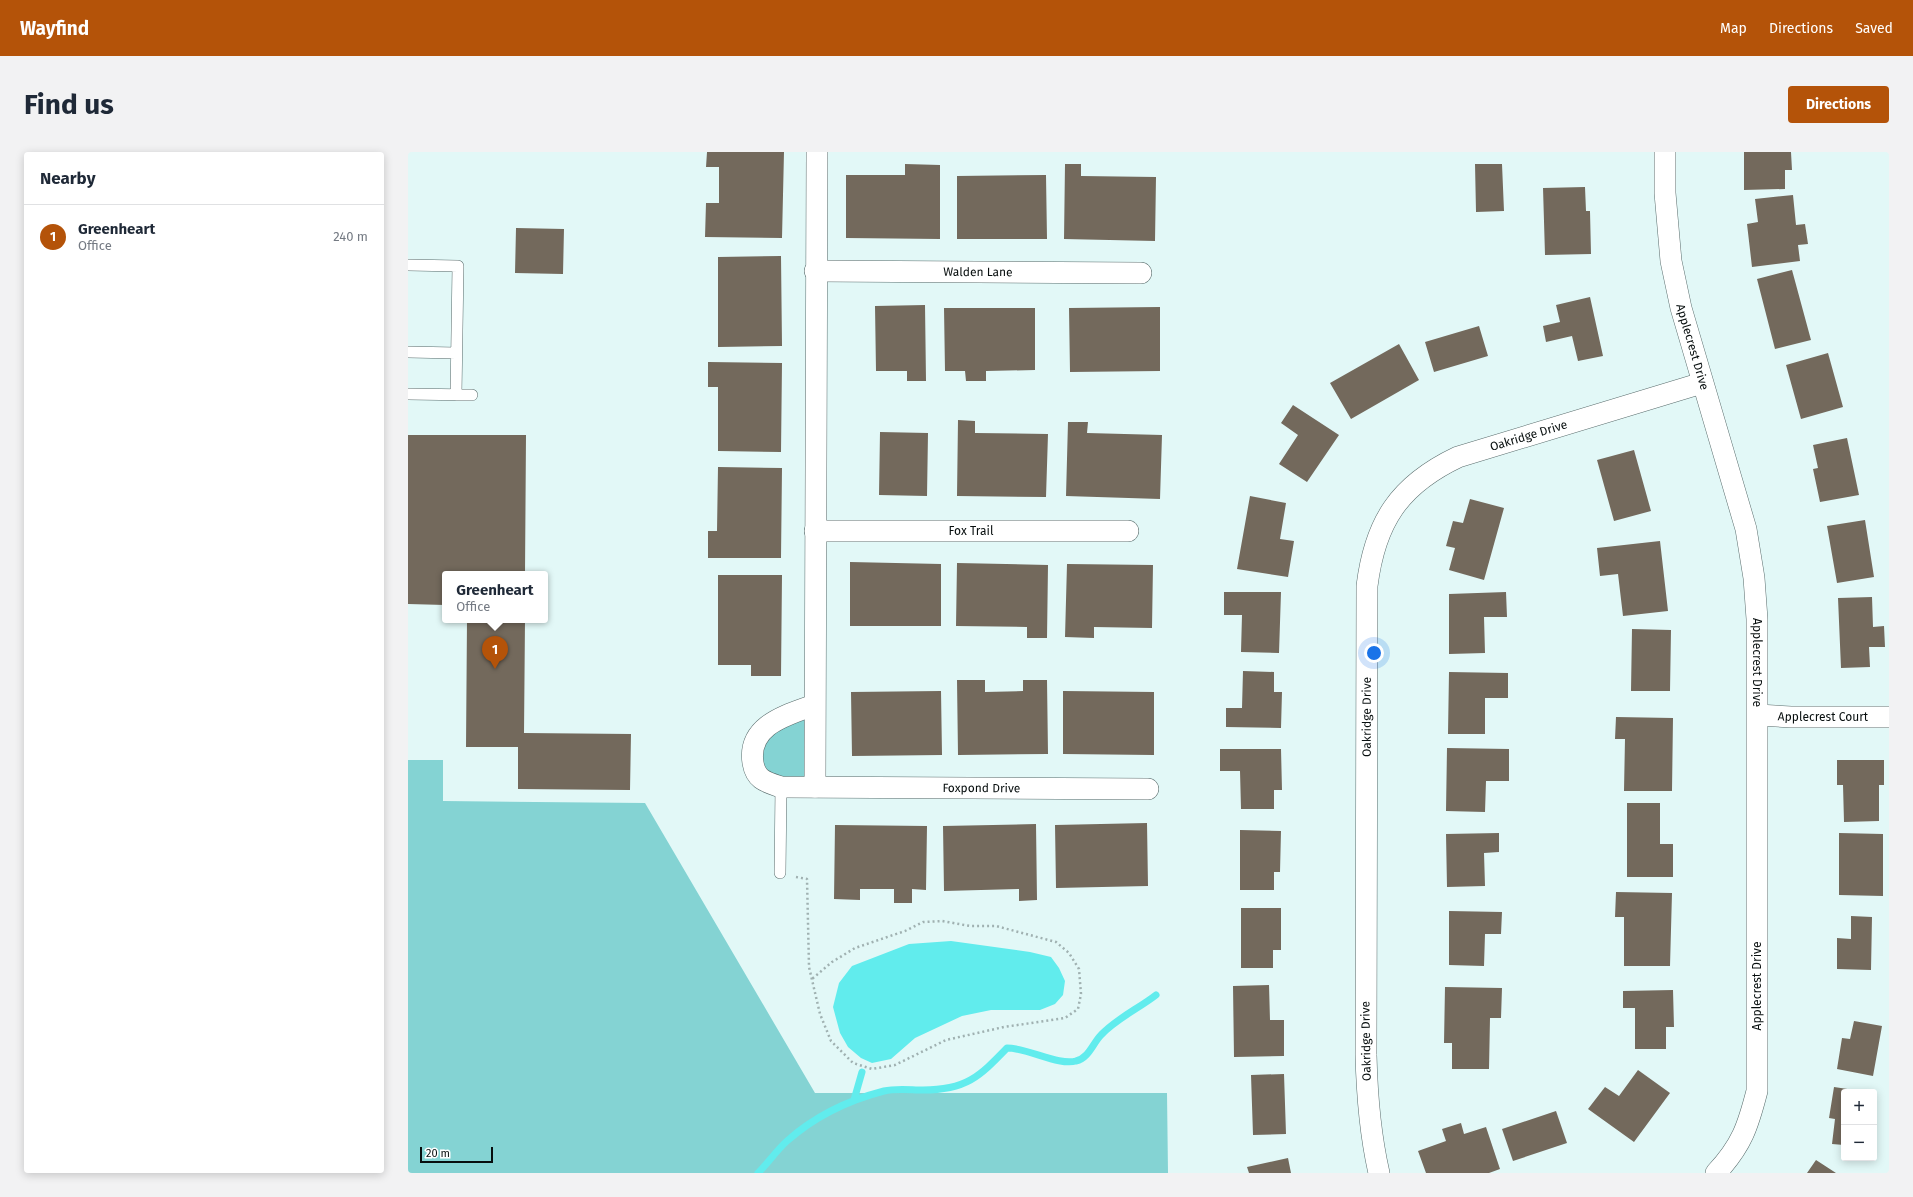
<!DOCTYPE html>
<html lang="en">
<head>
<meta charset="utf-8">
<style>
  :root { --surface:#fff; --page:#f2f2f3; --text:#1f2937; --muted:#747a83; --line:#e0e1e3; --accent:#b45309 }
  body { margin:0; font-family:"Fira Sans",sans-serif; background:var(--page); color:var(--text) }
  .controls { position:absolute; right:12px; bottom:12px; display:grid; overflow:hidden; border-radius:4px; box-shadow:0 2px 10px #0003 }
  .controls button { width:36px; height:36px; display:grid; place-items:center; padding:0; border:0; border-bottom:1px solid var(--line); background:var(--surface); color:var(--text); font:20px sans-serif }
  .scale { position:absolute; left:12px; bottom:10px; width:73px; box-sizing:border-box; padding-left:4px; border:2px solid #070e0e; border-top:0; font-size:11px; line-height:14px; white-space:nowrap; color:#070e0e; -webkit-text-stroke:3px #fff; paint-order:stroke }
  .you { position:absolute; left:966px; top:501px; width:14px; height:14px; margin:-10px; border:3px solid #fff; border-radius:50%; background:#1a73e8; box-shadow:0 0 0 6px #1a73e833 }
  .badge { display:grid; place-items:center; width:26px; height:26px; border-radius:50%; background:var(--accent); color:#fff; font-size:13px; font-weight:700 }
  .pin { position:absolute; translate:-50% -33px; filter:drop-shadow(0 1px 2px #0008) }
  .pin::after { content:''; position:absolute; top:21px; width:14px; height:12px; background:inherit; clip-path:polygon(0 0,100% 0,50% 100%) }
  .popup { position:absolute; left:34px; top:419px; width:106px; height:52px; box-sizing:border-box; display:grid; place-content:center; border-radius:4px; background:var(--surface); filter:drop-shadow(0 1px 3px #0005); font-size:13px; white-space:nowrap; color:var(--muted) }
  .popup b { font-size:15px; color:var(--text) }
  .popup::after { content:''; position:absolute; left:50%; top:100%; margin-left:-8px; border:8px solid transparent; border-top-color:var(--surface) }
  .list { margin:0; padding:0; list-style:none }
  h2 { display:flex; justify-content:space-between; align-items:center; height:52px; margin:0; padding:0 16px; font-size:17px }
  h2 small { font-size:13px; font-weight:400; color:var(--muted) }
  .list li { display:grid; grid-template-columns:26px 1fr auto; gap:12px; align-items:center; box-sizing:border-box; height:64px; padding:0 16px; border-top:1px solid var(--line) }
  .list b { display:block; font-size:15px; white-space:nowrap }
  .list p { margin:0; font-size:13px; white-space:nowrap; color:var(--muted) }
  .list em { font-size:13px; font-style:normal; color:var(--muted) }
  .map { position:relative; flex:none; width:1481px; height:1021px; overflow:hidden; border-radius:4px }
  header { display:flex; align-items:center; gap:24px; box-sizing:border-box; height:56px; padding:0 20px; background:var(--accent); color:#fff }
  header strong { font-size:19px }
  nav { display:flex; gap:22px; margin-inline-start:auto; font-size:14px }
  .intro { display:flex; align-items:center; justify-content:space-between; box-sizing:border-box; height:96px; padding:0 24px }
  h1 { margin:0; font-size:28px }
  .button { padding:10px 18px; border-radius:4px; background:var(--accent); color:#fff; font-size:14px; font-weight:700 }
  main { display:flex; gap:24px; padding:0 24px }
  aside { flex:1; background:var(--surface); border-radius:4px; box-shadow:0 2px 10px #0003 }
  .map>svg:first-child { display:block }
</style>
</head>
<body>
<header>
<strong>Wayfind</strong>
<nav><a>Map</a><a>Directions</a><a>Saved</a></nav>
</header>
<div class="intro"><h1>Find us</h1><a class="button">Directions</a></div>
<main>
<aside>
<h2>Nearby<small></small></h2>
<ul class="list">
<li><span class="badge">1</span><div><b>Greenheart</b><p>Office</p></div><em>240 m</em></li>
</ul>
</aside>
<div class="map">
<svg width="1481" height="1021" viewBox="0 0 1481 1021">
  <rect width="100%" height="100%" fill="#e2f8f7"/>
  <path fill="#84d3d3" d="M406 553 407 635 358 630 351 581Z
    M0 608H35V649L237 651 407 941H759L760 1021H0Z"/>
  <path fill="#61eced" d="M543 789 622 800 643 805 651 816 657 829 655 843 647 852 632 858H583L554 864 507 886 483 907 464 911 453 906 440 895 432 881 425 855 431 831 444 814 501 792Z"/>
  <g fill="none" stroke-linecap="round" stroke-linejoin="round">
    <path stroke="#61eced" stroke-width="7" d="M446 948 454 920
      M350 1021C360 1011 368 999 379 989 406 965 441 948 476 939 488 936 503 938 515 938 558 938 571 925 599 896 620 896 651 914 668 909 681 906 685 891 693 883 709 866 730 857 748 843"/>
  </g>
  <path fill="#73695c" d="M299 0H376L374 86 297 85 298 51H311V15H298Z
    M1336 0H1383L1384 18H1377V37L1336 38Z
    M497 12 532 13V87L438 86V23H497Z
    M657 12H673V24L748 25 747 89 656 87Z
    M1067 12H1094L1096 59 1068 60Z
    M638 23 639 87H549V24Z
    M1177 35 1178 59H1182L1183 102 1137 103 1135 36Z
    M1385 43 1388 73 1397 72 1400 92 1390 93 1392 109 1344 115 1339 72 1350 70 1347 47Z
    M108 76 156 77 155 122 107 121Z
    M373 104 374 194 310 195V105Z
    M1384 118 1403 188 1367 197 1349 127Z
    M1182 145 1195 204 1170 209 1164 184 1138 190 1135 174 1152 170 1148 153Z
    M517 153 518 229H499V219H468L467 154Z
    M752 155V219L662 220 661 156Z
    M536 156H627V218L578 219V229H558L557 219H537Z
    M1071 174 1080 204 1026 220 1017 190Z
    M991 192 1011 228 943 267 922 231Z
    M1420 201 1435 255 1393 267 1378 213Z
    M300 210 374 211 373 300 310 299V235H300Z
    M885 253 931 283 899 330 871 312 890 283 873 271Z
    M550 268 567 269V281L640 282 638 345 549 344Z
    M660 270H680L679 281 754 283 752 347 658 344Z
    M472 280 520 281 519 344 471 343Z
    M0 283H118L117 422H37V453L0 452Z
    M1439 286 1451 343 1412 350 1405 317 1410 316 1405 293Z
    M1226 298 1243 359 1206 369 1189 308Z
    M310 315 374 316 373 406H300V379H309Z
    M842 344 878 351 872 387 886 389 880 425 829 417Z
    M1062 347 1096 356 1076 428 1041 418 1047 396 1038 394 1045 369 1055 371Z
    M1457 368 1466 425 1429 431 1419 374Z
    M1252 389 1260 459 1215 464 1210 422 1192 424 1189 396Z
    M442 410 533 412V474H442Z
    M549 411 640 413 639 486H619V475L548 474Z
    M659 412 745 413 744 476 686 475V486L657 485Z
    M310 423H374L373 524H343V513H310Z
    M816 440H873L871 501 833 500 834 463H816Z
    M1098 440 1099 465H1076L1077 501 1041 502V442Z
    M1464 445 1465 475 1476 474 1477 495H1461L1462 515 1433 516 1430 446Z
    M59 468H117L116 581 223 582 222 638 110 637V595H58Z
    M1224 477 1263 478 1262 539H1223Z
    M835 519 866 520V540H874L873 576 818 575V556H834Z
    M1041 520 1100 521V546H1077V582H1040Z
    M549 528H577V540L615 539V528H639L640 602 550 603Z
    M533 539 534 603 444 604 443 540Z
    M655 539 746 540V603L655 602Z
    M1208 565 1265 566 1264 639H1216L1217 587H1207Z
    M1039 596 1101 597V629H1078L1077 660 1038 659Z
    M812 597H873L874 638H866V657H833L832 619H812Z
    M1429 608H1476V633H1471V669L1436 670 1435 633H1429Z
    M1219 651H1252V692H1265V725H1219Z
    M739 671 740 734 648 736 647 673Z
    M628 672 629 748 611 749V737L536 739 535 674Z
    M427 673 519 674 518 738 504 737V751H486V737H452V748L426 747Z
    M832 678 873 679 872 720H866V738H832Z
    M1091 681V700L1076 701 1077 734 1039 735 1038 682Z
    M1431 681 1475 682V744L1431 743Z
    M1208 740 1264 741 1262 814H1216V765H1207Z
    M833 756H873V798H865V816H833Z
    M1041 759 1094 760 1093 782H1077L1076 814 1041 813Z
    M1443 764 1464 765 1463 818 1429 817V786L1443 787Z
    M861 833 862 868H876V904L826 905 825 834Z
    M1037 835 1094 836 1093 866H1082L1081 917H1044V891H1036Z
    M1265 838 1266 875H1258V897H1227V856H1215V839Z
    M1446 869 1474 874 1465 924 1429 917 1434 886 1442 887Z
    M1230 918 1262 941 1226 990 1180 957 1197 935 1211 944Z
    M876 922 878 982 845 983 843 923Z
    M1426 935 1453 939 1436 940V993L1424 992 1427 967 1421 966Z
    M1148 959 1159 991 1105 1009 1094 977Z
    M1053 971 1056 982 1078 975 1092 1017 1081 1021H1018L1010 999 1038 989 1034 977Z
    M880 1006 883 1021H841L839 1015Z
    M1408 1008 1428 1021H1399Z"/>
  <g fill="none" stroke-linecap="round" stroke-linejoin="round">
    <defs>
      <path id="service" d="M0 113 50 114 48 243
        M0 200 48 201
        M0 242 64 243
        M372 721 373 635"/>
      <g id="minor">
        <path id="s1" d="M1257 0V41L1263 109 1273 156 1338 377 1346 426 1349 467V939C1340 974 1334 993 1308 1021"/>
        <path id="s2" d="M407 119 733 121"/>
        <path id="s3" d="M407 379H720"/>
        <path id="s4" d="M406 553C379 563 339 573 345 611 348 628 358 630 373 635L740 637"/>
        <path id="s5" d="M1350 563 1383 565H1481"/>
        <path d="M407 635 409 0"/>
        <path id="s6" d="M971 1021C962 982 959 943 958 903L959 434C967 370 991 333 1050 305L1294 231"/>
      </g>
    </defs>
    <use href="#service" stroke="#586b6b" stroke-width="12"/>
    <use href="#minor" stroke="#586b6b" stroke-width="22"/>
    <path stroke="#a0b1b1" stroke-width="2.5" stroke-dasharray="2 3" stroke-linecap="butt" d="M388 725 399 727 401 815 412 862 423 889 445 911 464 917 487 913 538 888 596 875 657 866 670 857 673 842 671 817 661 801 648 790 588 774H562L534 769 515 770 497 779 447 796 424 810 404 827"/>
    <use href="#service" stroke="#fff" stroke-width="11"/>
    <use href="#minor" stroke="#fff" stroke-width="21"/>
  </g>
  <g text-anchor="middle" stroke-width="3.5" stroke-linejoin="round" paint-order="stroke">
    <g font-size="12" fill="#070e0e" stroke="#fff">
      <text dy="4" stroke="none"><textPath href="#s2" startOffset="163">Walden Lane</textPath></text>
      <text dy="4" stroke="none"><textPath href="#s1" startOffset="198">Applecrest Drive</textPath></text>
      <text dy="4" stroke="none"><textPath href="#s6" startOffset="828">Oakridge Drive</textPath></text>
      <text dy="4" stroke="none"><textPath href="#s3" startOffset="156">Fox Trail</textPath></text>
      <text dy="4" stroke="none"><textPath href="#s1" startOffset="522">Applecrest Drive</textPath></text>
      <text dy="4" stroke="none"><textPath href="#s5" startOffset="65">Applecrest Court</textPath></text>
      <text dy="4" stroke="none"><textPath href="#s6" startOffset="457">Oakridge Drive</textPath></text>
      <text dy="4" stroke="none"><textPath href="#s4" startOffset="333">Foxpond Drive</textPath></text>
      <text transform="translate(1349 834) rotate(-90)" y="4">Applecrest Drive</text>
      <text transform="translate(958 889) rotate(-91)" y="4">Oakridge Drive</text>
    </g>
  </g>
</svg>
<div class="controls">
<button>+</button>
<button>−</button>
</div>
<div class="scale">20 m</div>
<div class="you"></div>
<div class="pin badge" style="left:87px;top:517px">1</div>
<div class="popup"><b>Greenheart</b>Office</div>
</div>
</main>
</body>
</html>
